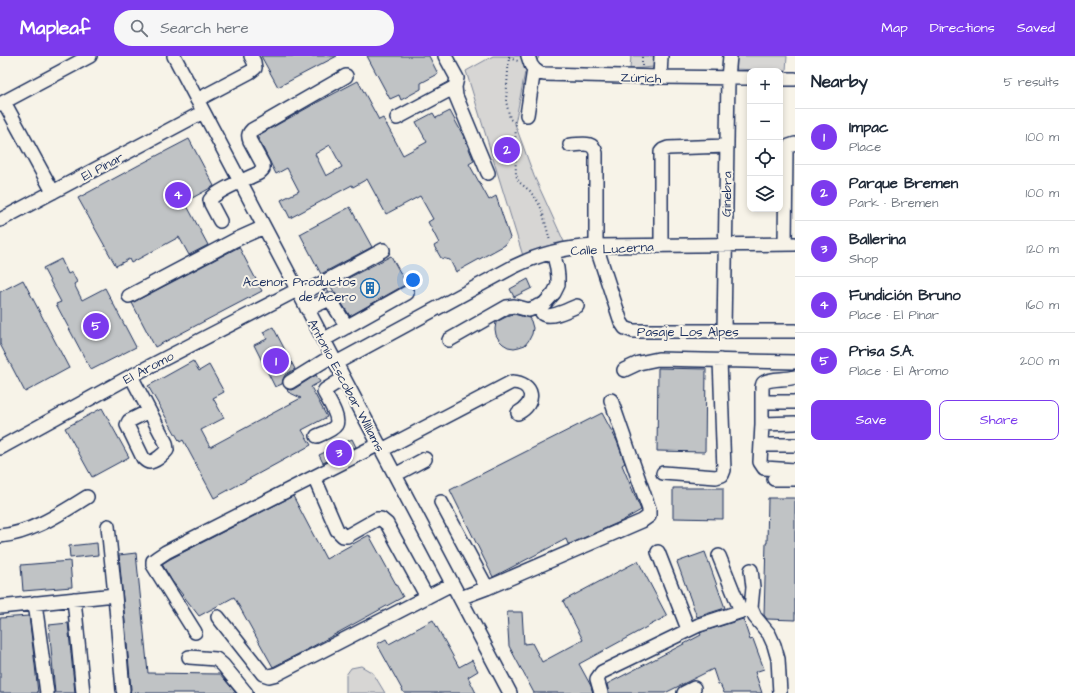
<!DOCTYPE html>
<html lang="en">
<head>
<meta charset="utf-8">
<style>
  :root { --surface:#fff; --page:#f6f6f7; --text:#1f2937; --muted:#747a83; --line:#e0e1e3; --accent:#7c3aed }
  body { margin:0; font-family:"Architects Daughter",sans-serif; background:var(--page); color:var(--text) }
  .controls { position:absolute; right:12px; top:12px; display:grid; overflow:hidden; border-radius:8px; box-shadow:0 2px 6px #0003 }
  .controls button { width:36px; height:36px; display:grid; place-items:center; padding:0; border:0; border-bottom:1px solid var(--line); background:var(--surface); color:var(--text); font:20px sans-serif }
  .you { position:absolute; left:413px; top:224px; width:14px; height:14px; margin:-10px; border:3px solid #fff; border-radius:50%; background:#1a73e8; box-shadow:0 0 0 6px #1a73e833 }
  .badge { display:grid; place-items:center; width:26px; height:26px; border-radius:50%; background:var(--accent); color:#fff; font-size:13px; font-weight:700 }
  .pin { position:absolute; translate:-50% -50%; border:2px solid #fff; box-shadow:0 1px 4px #0006 }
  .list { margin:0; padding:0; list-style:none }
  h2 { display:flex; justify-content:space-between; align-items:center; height:52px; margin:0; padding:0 16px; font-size:17px }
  h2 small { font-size:13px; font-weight:400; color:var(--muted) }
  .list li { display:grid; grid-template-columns:26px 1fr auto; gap:12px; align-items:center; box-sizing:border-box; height:56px; padding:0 16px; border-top:1px solid var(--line) }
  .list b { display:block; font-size:15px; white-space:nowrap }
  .list p { margin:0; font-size:13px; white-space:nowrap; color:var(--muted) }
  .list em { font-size:13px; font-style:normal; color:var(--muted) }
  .actions { display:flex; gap:8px; padding:12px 16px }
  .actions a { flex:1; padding:9px 0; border:1px solid var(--accent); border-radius:8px; text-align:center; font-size:14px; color:var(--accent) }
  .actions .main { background:var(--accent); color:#fff }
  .icon { flex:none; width:22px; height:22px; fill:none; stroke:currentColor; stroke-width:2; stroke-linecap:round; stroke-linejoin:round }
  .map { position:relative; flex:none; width:795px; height:637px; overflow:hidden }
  header { display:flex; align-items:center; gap:24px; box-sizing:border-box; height:56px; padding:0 20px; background:var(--accent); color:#fff }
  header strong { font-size:19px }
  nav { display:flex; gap:22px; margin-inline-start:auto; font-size:14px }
  .search { width:280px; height:36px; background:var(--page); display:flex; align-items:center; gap:10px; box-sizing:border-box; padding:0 14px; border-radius:22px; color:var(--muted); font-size:15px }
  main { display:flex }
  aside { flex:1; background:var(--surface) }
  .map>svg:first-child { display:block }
</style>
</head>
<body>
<header>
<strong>Mapleaf</strong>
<div class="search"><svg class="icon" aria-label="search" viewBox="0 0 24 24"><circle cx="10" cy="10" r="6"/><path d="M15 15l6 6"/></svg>Search here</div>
<nav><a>Map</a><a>Directions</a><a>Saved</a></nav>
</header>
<main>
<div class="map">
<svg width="795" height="637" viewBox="0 0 795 637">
  <rect width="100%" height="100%" fill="#f7f3e8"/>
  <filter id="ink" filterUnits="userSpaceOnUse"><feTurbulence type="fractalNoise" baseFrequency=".025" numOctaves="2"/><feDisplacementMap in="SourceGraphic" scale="8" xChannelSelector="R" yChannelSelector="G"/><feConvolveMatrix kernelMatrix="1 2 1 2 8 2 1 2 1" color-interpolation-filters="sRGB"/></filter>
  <g filter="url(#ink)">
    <path fill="#d7d6d4" stroke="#798299" d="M493 0H539L538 3 525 16 515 68 534 120 565 188 531 196 523 200 466 15Z
      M631 0H655L654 11 630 13Z
      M735 0H787L786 15 734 13Z
      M361 610 373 617 385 637H346V619L351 612Z"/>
    <path fill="#c0c3c5" stroke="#1b2f5e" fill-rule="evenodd" d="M261 0H337L278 31Z
      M367 0H429L438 18 421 27V33L401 44 399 39 390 43Z
      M358 25 379 64 383 62 403 99 427 86 416 66 433 57 436 62 450 55 465 83 474 105 469 108 489 144 496 140 510 182 505 189 456 216 450 204 441 202 434 190 439 187 428 166 433 163 420 140 386 158 367 123 353 131 352 129 290 162 281 144 299 135 287 112 276 118 257 80 318 46ZM330 89 342 111 326 120 315 98Z
      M189 83 214 130 185 146 208 189 189 199 179 181 131 207 129 203 116 210 78 142 139 109Z
      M350 151 372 191 321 218 300 178Z
      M239 191 262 235 155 291 132 247Z
      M391 200 407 229 403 230 350 260 331 231Z
      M61 203 68 218 72 216 77 226 74 228 82 244 105 232 136 291 91 314 56 248 61 246 43 212Z
      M528 223 532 232 514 241 510 233Z
      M23 224 69 312 25 336 0 288V236Z
      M514 258 529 262 531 265 533 272 532 278 529 284 525 289 519 291 514 292 508 291 503 288 499 284 496 279 495 273 496 266 510 259Z
      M273 271 295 313 285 319 283 323 282 328 275 331 254 289 267 283 263 276Z
      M193 305 199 315 209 309 224 336 213 342 224 362 201 374 210 391 301 342 288 336 287 333 291 334 294 333 316 319 320 326 311 331 327 361 302 374 311 389 214 442 183 384 180 386 148 330Z
      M658 312 706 313 705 396 657 395Z
      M102 352 129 401 92 421 65 372Z
      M602 357 617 385 625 407 622 409 641 454 622 465 570 488H568L566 483 493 521 450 434Z
      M352 383 356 391 323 407 319 399Z
      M673 432H723V463L673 462Z
      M293 440 326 503 369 479 403 541 310 592 273 611 234 541 199 560 172 525 162 508 170 503Z
      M768 442H795V564L767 563 764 559 766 487H767Z
      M97 487 98 499 70 502 69 490Z
      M705 496 725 552 697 561 677 506Z
      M136 497 148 617 220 618 236 637H130L131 633 119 499Z
      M70 505 72 531 23 535 21 509Z
      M638 505 667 560 579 608 591 630 593 637H534L509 590 507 556H522L524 588 532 587 542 606 583 584 563 545Z
      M29 560 35 609 38 637H0V562Z
      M743 563 750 584 753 583 764 613 755 616 762 637H724L720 628H718L713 613 665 637H609L607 628 701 579 700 577 702 576Z
      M433 564 459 611 472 604 478 615 468 621 476 637H404L377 588 386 583 389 588Z
      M68 567 75 637H55L49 569Z"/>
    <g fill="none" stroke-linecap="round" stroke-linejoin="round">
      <defs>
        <path id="minor" d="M174 0 510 637
          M445 0 457 22 455 31 456 40 488 117
          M534 13 539 17 544 18 660 21 750 22
          M660 21 661 0
          M780 23H795
          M197 44 250 16 255 12 254 6 251 0
          M4 46 53 136
          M0 48 90 0
          M527 59 534 13 531 9 528 0
          M397 62 455 31
          M570 89C581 89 593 84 596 97V190L621 266 625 272 633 275H795
          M0 164 203 56
          M220 165 211 148 210 144C217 134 247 123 259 117L263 113V109L250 85C248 80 248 78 252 74L346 20
          M785 188 786 96V93L789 90 795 88
          M661 189V96L663 94 668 92 727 90
          M300 239 383 194
          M129 240 235 184 264 171
          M538 250C540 253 541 256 543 258 550 263 570 253 577 250
          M307 253 330 243 347 271
          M724 275 728 22 730 0
          M323 284 407 237
          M449 284 507 251 514 250 529 254 544 248 554 237 558 229V221L557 212 553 196
          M336 307 513 211C539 198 568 191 596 190L795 188
          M624 314 639 307 658 303 795 306
          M131 320 166 387 167 394C164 398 155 406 149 406 147 406 145 404 143 402L127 369 129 365 149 355
          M795 321C786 324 772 322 765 326 762 327 763 328 762 331V368L760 406 764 412 795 414
          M290 326 332 300
          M762 346H795
          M762 368 795 367
          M317 380C322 378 333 374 336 369 340 361 328 344 324 336L325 334 344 322
          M761 389H795
          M0 392 131 320 297 234
          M382 394 512 326C534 327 537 347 518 357
          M663 417 716 421 722 419 724 414 720 304
          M395 419 425 403
          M314 421 337 474 343 480H347L377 463H381L387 468 427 541
          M774 423H795
          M441 446 487 532
          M0 480C32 477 61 457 87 441
          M658 496 688 573
          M719 500 741 555
          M751 514 753 531 751 552 755 561 769 578 774 589 778 603 780 637
          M115 539 123 634
          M460 542 487 532 642 465 649 460V453L611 344
          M74 543 83 637
          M35 547 47 637
          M0 551 115 539 108 470
          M218 561 263 618 269 620 277 618 452 528
          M195 576 153 509V505L157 502 166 496 379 388
          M189 601 216 603 223 609 246 637
          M601 637 597 623 602 616 699 569 751 552
          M684 637 694 632"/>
      </defs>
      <use href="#minor" stroke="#1b2f5e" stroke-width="16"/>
      <path stroke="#1b2f5e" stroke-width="2" stroke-dasharray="1 3" stroke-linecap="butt" d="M509 0 506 45 510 63 516 67 515 91 516 119 519 126 530 135 538 146 542 154 550 185
        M509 2 518 5
        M642 10V0"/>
      <use href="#minor" stroke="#f7f3e8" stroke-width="13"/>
    </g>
  </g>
  <defs>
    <symbol id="building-ring" viewBox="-11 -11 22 22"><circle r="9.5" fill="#f7f3e8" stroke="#1f6fb2" stroke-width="1.5"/><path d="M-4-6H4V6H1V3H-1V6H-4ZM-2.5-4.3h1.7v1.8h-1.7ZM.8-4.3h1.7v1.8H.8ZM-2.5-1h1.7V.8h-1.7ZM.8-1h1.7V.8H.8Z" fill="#1f6fb2"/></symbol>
  </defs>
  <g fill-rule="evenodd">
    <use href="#building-ring" x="359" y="221" width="22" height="22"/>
  </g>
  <g text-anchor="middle" stroke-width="4" stroke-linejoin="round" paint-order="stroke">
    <g font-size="13" fill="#1b2f5e" stroke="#f7f3e8">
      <text transform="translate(641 21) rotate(2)" y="5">Zúrich</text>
      <text transform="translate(102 110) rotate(-28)" y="5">El Pinar</text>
      <text transform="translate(726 138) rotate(-89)" y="5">Ginebra</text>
      <text transform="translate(612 192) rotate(-3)" y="5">Calle Lucerna</text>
      <text x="688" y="280">Pasaje Los Alpes</text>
      <text transform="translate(148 311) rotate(-28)" y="5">El Aromo</text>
      <text transform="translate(347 329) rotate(62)" y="5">Antonio Escobar Williams</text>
    </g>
    <g font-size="13" fill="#1b2f5e" stroke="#f7f3e8" text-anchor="end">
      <text x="356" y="230">Acenor Productos<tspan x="356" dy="15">de Acero</tspan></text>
    </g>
  </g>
</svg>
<div class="controls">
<button>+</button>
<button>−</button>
<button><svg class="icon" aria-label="locate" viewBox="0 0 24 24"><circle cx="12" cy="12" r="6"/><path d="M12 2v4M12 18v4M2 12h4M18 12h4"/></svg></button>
<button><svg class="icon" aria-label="layers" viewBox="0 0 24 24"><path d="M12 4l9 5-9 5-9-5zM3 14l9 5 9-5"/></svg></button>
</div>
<div class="you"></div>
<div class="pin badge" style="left:276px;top:305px">1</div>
<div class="pin badge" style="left:507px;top:94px">2</div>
<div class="pin badge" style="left:339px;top:397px">3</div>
<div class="pin badge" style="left:178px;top:139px">4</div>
<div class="pin badge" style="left:96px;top:270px">5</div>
</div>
<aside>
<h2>Nearby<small>5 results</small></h2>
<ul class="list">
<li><span class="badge">1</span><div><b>Impac</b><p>Place</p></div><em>100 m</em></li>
<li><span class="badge">2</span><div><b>Parque Bremen</b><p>Park · Bremen</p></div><em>100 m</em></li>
<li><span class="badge">3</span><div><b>Ballerina</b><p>Shop</p></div><em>120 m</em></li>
<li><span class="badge">4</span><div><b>Fundición Bruno</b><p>Place · El Pinar</p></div><em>160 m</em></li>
<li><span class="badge">5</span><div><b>Prisa S.A.</b><p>Place · El Aromo</p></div><em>200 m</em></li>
</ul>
<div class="actions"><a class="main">Save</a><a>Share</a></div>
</aside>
</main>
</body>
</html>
